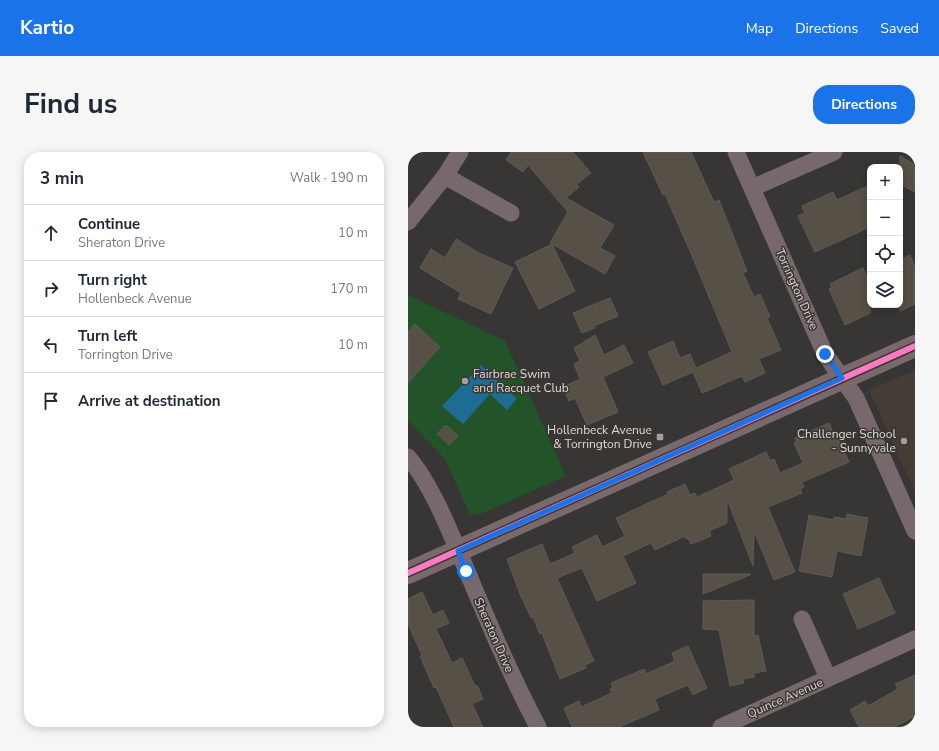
<!DOCTYPE html>
<html lang="en">
<head>
<meta charset="utf-8">
<style>
  :root { --surface:#fff; --page:#f6f6f7; --text:#1f2937; --muted:#747a83; --line:#e0e1e3; --accent:#1a73e8 }
  body { margin:0; font-family:"Nunito Sans",sans-serif; background:var(--page); color:var(--text) }
  .controls { position:absolute; right:12px; top:12px; display:grid; overflow:hidden; border-radius:8px; box-shadow:0 2px 10px #0003 }
  .controls button { width:36px; height:36px; display:grid; place-items:center; padding:0; border:0; border-bottom:1px solid var(--line); background:var(--surface); color:var(--text); font:20px sans-serif }
  .stop { position:absolute; width:12px; height:12px; margin:-9px; border:3px solid #1a73e8; border-radius:50%; background:#fff }
  .stop.end { background:#1a73e8; border-color:#fff; box-shadow:0 1px 4px #0008 }
  .list { margin:0; padding:0; list-style:none }
  h2 { display:flex; justify-content:space-between; align-items:center; height:52px; margin:0; padding:0 16px; font-size:17px }
  h2 small { font-size:13px; font-weight:400; color:var(--muted) }
  .list li { display:grid; grid-template-columns:26px 1fr auto; gap:12px; align-items:center; box-sizing:border-box; height:56px; padding:0 16px; border-top:1px solid var(--line) }
  .list b { display:block; font-size:15px; white-space:nowrap }
  .list p { margin:0; font-size:13px; white-space:nowrap; color:var(--muted) }
  .list em { font-size:13px; font-style:normal; color:var(--muted) }
  .icon { flex:none; width:22px; height:22px; fill:none; stroke:currentColor; stroke-width:2; stroke-linecap:round; stroke-linejoin:round }
  .map { position:relative; flex:none; width:507px; height:575px; overflow:hidden; border-radius:16px }
  header { display:flex; align-items:center; gap:24px; box-sizing:border-box; height:56px; padding:0 20px; background:var(--accent); color:#fff }
  header strong { font-size:19px }
  nav { display:flex; gap:22px; margin-inline-start:auto; font-size:14px }
  .intro { display:flex; align-items:center; justify-content:space-between; box-sizing:border-box; height:96px; padding:0 24px }
  h1 { margin:0; font-size:28px }
  .button { padding:10px 18px; border-radius:16px; background:var(--accent); color:#fff; font-size:14px; font-weight:700 }
  main { display:flex; gap:24px; padding:0 24px }
  aside { flex:1; background:var(--surface); border-radius:16px; box-shadow:0 2px 10px #0003 }
  .map>svg:first-child { display:block }
</style>
</head>
<body>
<header>
<strong>Kartio</strong>
<nav><a>Map</a><a>Directions</a><a>Saved</a></nav>
</header>
<div class="intro"><h1>Find us</h1><a class="button">Directions</a></div>
<main>
<aside>
<h2>3 min<small>Walk · 190 m</small></h2>
<ul class="list">
<li><svg class="icon" aria-label="ahead" viewBox="0 0 24 24"><path d="M12 20V5M6 11l6-6 6 6"/></svg><div><b>Continue</b><p>Sheraton Drive</p></div><em>10 m</em></li>
<li><svg class="icon" aria-label="right" viewBox="0 0 24 24"><path d="M7 20v-9h11M14 6l5 5-5 5"/></svg><div><b>Turn right</b><p>Hollenbeck Avenue</p></div><em>170 m</em></li>
<li><svg class="icon" aria-label="left" viewBox="0 0 24 24"><path d="M17 20v-9H6M10 6l-5 5 5 5"/></svg><div><b>Turn left</b><p>Torrington Drive</p></div><em>10 m</em></li>
<li><svg class="icon" aria-label="arrive" viewBox="0 0 24 24"><path d="M6 21V4h12l-3 4 3 4H6"/></svg><div><b>Arrive at destination</b></div></li>
</ul>
</aside>
<div class="map">
<svg width="507" height="575" viewBox="0 0 507 575">
  <rect width="100%" height="100%" fill="#383634"/>
  <path fill="#443c35" d="M507 218V340L461 238Z"/>
  <path fill="#235328" d="M0 143 97 189 158 324 75 361 62 363 37 307 0 269Z"/>
  <path fill="#1e6c94" d="M73 213 109 247 99 258 82 242 55 272 34 254Z"/>
  <path fill="#565046" stroke="#5c5b59" d="M103 0H165L183 21 168 33 171 35 158 46 206 73 192 96 207 104 197 122 144 92 167 139 131 157 107 110 144 92 142 91 160 60 120 13 115 20 98 8Z
    M235 0H283L306 50 311 48 339 119 335 121 346 145 352 142 362 165 359 166 373 198 351 207 357 221 337 230 334 224 294 241 285 220 255 233 240 200 265 189 272 206 282 202 288 216 324 200 282 99 257 42 255 43Z
    M492 4 507 13V40L492 32Z
    M462 33V75L407 100 390 64 397 61 394 54 425 40 429 48Z
    M48 87 71 101 105 116 83 162 50 147 53 141 12 116 23 97 37 106Z
    M502 103 507 115V152L492 159V108Z
    M455 116 462 131V161L437 173 421 137 424 136 422 132Z
    M202 146 210 164 186 174 187 176 174 181 165 161Z
    M7 172 32 195 0 231V180Z
    M187 183 196 203 216 193 225 211 195 225 210 260 179 273 167 246 161 249 155 235 172 227 166 212 172 209 166 196Z
    M421 271 428 287 430 286 441 310 394 330 396 335 392 337 394 341 360 355 387 420 366 428 346 379 345 414 319 347V371L301 379 303 384 283 392 280 386 278 387 277 384 247 398 243 391 215 404 228 431 189 449 174 416 149 426 186 509 177 513 178 516 152 527 134 481 132 482 125 465 123 466 112 442 99 407 134 392 142 412 167 401 164 395 189 383 194 395 217 384 208 366 260 342 259 340 277 332 282 343 287 341 289 345 326 328 321 317 358 300 362 309 366 307 372 321 395 311 386 291 389 290 387 286Z
    M38 273 50 284 41 293 29 282Z
    M439 362 460 366 453 404 429 399 424 425 391 419 401 363 426 368V365L438 367Z
    M295 422H342V423L295 442Z
    M471 426 487 461 450 477 435 442Z
    M14 440 25 463 35 458 41 471 28 477 44 511 54 506 67 534 69 533 75 547 64 552 75 575H46L28 535 26 536 12 504 14 503 0 472V447Z
    M346 448V484L350 483 358 519 346 521V525L335 527 336 531 322 534 311 478 295 477V449Z
    M280 494 299 536 285 543 280 533 247 547 251 558 211 575H164L156 556 171 549 173 555 204 541 202 537 205 536 203 531 236 517 238 522 267 509 264 501Z
    M507 523V564L487 575H451L442 558 457 549 460 554 490 537 487 532Z"/>
  <g fill="none" stroke-linecap="round" stroke-linejoin="round">
    <path stroke="#77686b" stroke-width="17" d="M328 0 417 202 448 246 507 379
      M37 24 103 61
      M344 36 426 0
      M0 70 37 24 52 0
      M0 305C25 335 40 376 56 412 79 467 102 522 130 575
      M394 467 420 526
      M313 575 507 487"/>
    <path stroke="#79696d" stroke-width="22" d="M0 421 507 194"/>
    <defs>
      <path id="bus-1" d="M0 421 507 194"/>
    </defs>
    <use href="#bus-1" stroke="#3a3632" stroke-width="9"/>
    <use href="#bus-1" stroke="#fe7ac1" stroke-width="6"/>
  </g>
  <g fill="none" stroke-linecap="round" stroke-linejoin="round">
    <path stroke="#1a73e8" stroke-width="5" d="M58 419 50 399 434 226 417 202"/>
  </g>
  <g fill="#a3a19f" stroke="#3a3632" stroke-width="1.5">
    <circle cx="57" cy="229" r="4"/>
    <rect x="248" y="281" width="8" height="8" rx="2"/>
    <circle cx="496" cy="289" r="4"/>
  </g>
  <g text-anchor="middle" stroke-width="3" stroke-linejoin="round" paint-order="stroke">
    <g font-size="12" fill="#dddbd8" stroke="#3a3632">
      <text transform="translate(389 137) rotate(66)" y="4">Torrington Drive</text>
      <text transform="translate(86 483) rotate(66)" y="4">Sheraton Drive</text>
      <text transform="translate(377 546) rotate(-24)" y="4">Quince Avenue</text>
    </g>
    <g font-size="12" fill="#dddbd8" stroke="#3a3632" text-anchor="end">
      <text x="65" y="226" text-anchor="start">Fairbrae Swim<tspan x="65" dy="14">and Racquet Club</tspan></text>
      <text x="244" y="282">Hollenbeck Avenue<tspan x="244" dy="14">&amp; Torrington Drive</tspan></text>
      <text x="488" y="286">Challenger School<tspan x="488" dy="14">- Sunnyvale</tspan></text>
    </g>
  </g>
</svg>
<div class="controls">
<button>+</button>
<button>−</button>
<button><svg class="icon" aria-label="locate" viewBox="0 0 24 24"><circle cx="12" cy="12" r="6"/><path d="M12 2v4M12 18v4M2 12h4M18 12h4"/></svg></button>
<button><svg class="icon" aria-label="layers" viewBox="0 0 24 24"><path d="M12 4l9 5-9 5-9-5zM3 14l9 5 9-5"/></svg></button>
</div>
<div class="stop" style="left:58px;top:419px"></div>
<div class="stop end" style="left:417px;top:202px"></div>
</div>
</main>
</body>
</html>
